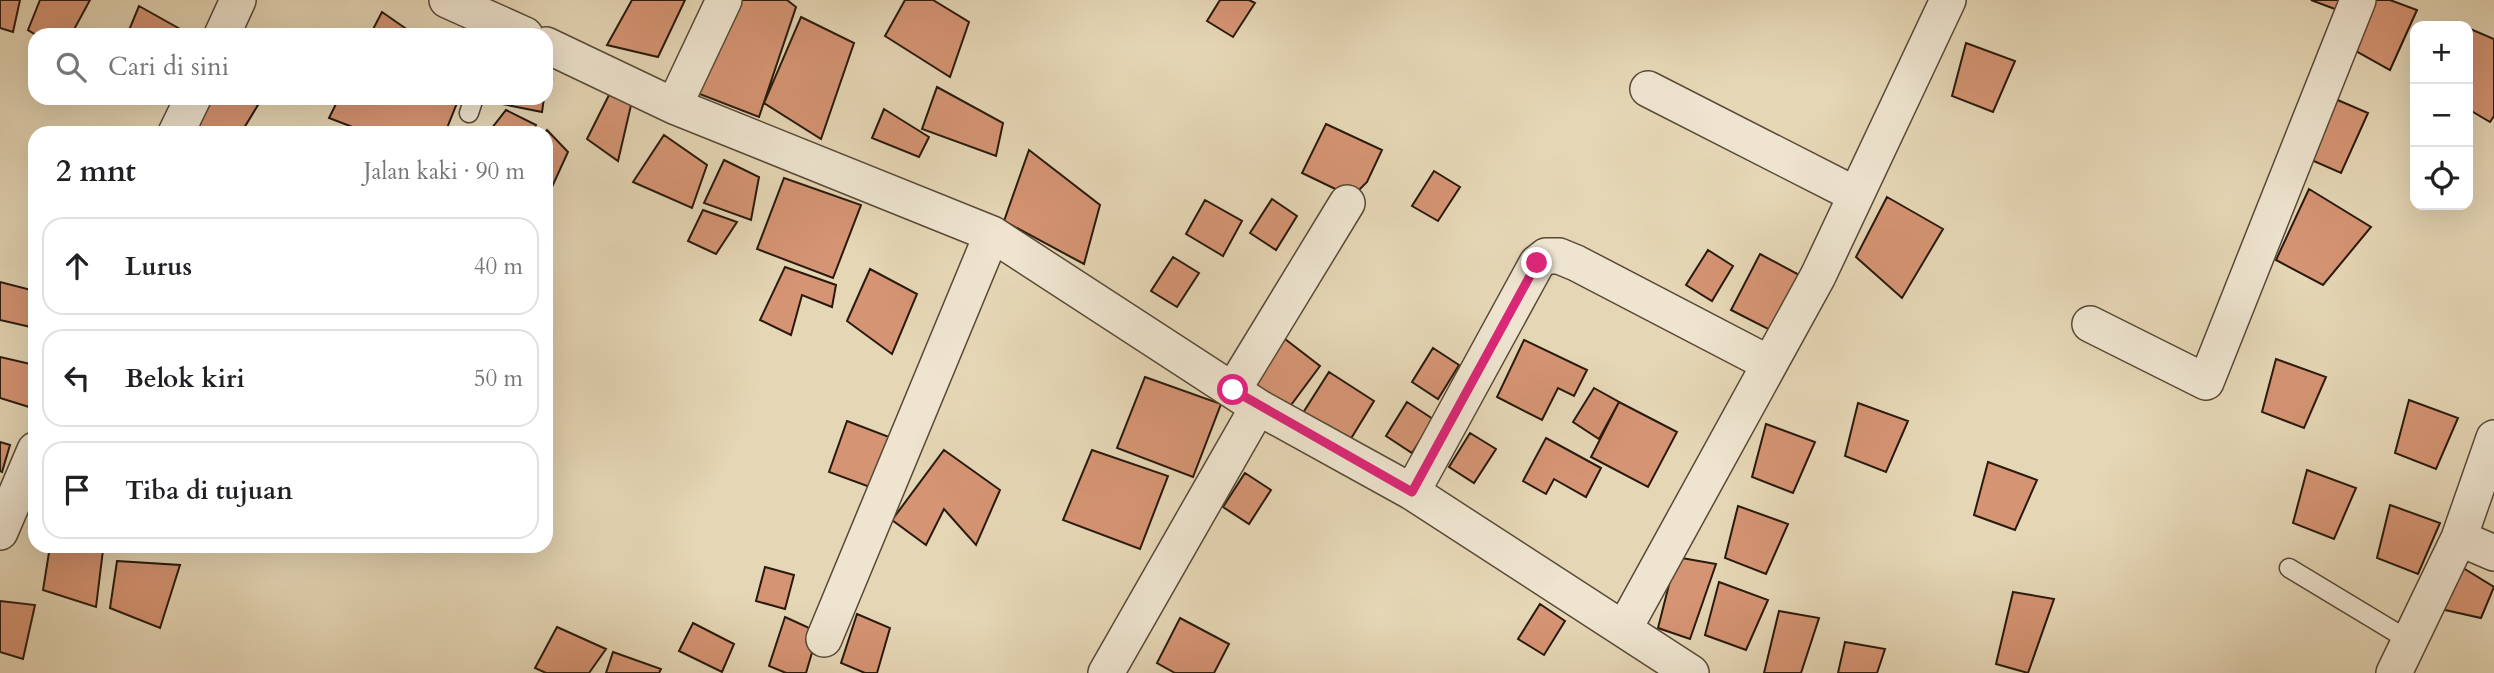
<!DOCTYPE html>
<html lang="id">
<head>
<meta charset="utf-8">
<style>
  :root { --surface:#fff; --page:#f6f6f6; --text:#202124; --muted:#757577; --line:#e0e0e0 }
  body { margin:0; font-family:Cardo,serif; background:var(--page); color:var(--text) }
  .controls { position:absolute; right:21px; top:21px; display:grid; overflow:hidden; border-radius:14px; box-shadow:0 7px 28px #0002 }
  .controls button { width:63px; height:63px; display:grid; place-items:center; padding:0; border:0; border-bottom:2px solid var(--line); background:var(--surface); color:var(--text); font:35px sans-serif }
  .stop { position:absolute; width:21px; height:21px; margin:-16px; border:5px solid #db2777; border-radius:50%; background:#fff }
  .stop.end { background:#db2777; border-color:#fff; box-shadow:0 2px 7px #0008 }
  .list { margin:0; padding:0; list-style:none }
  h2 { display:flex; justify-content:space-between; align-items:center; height:91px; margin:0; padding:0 28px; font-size:30px }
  h2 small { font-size:23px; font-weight:400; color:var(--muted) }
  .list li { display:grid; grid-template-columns:46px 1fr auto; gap:21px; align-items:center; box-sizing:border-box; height:98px; margin:0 14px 14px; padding:0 14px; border:2px solid var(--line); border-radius:21px }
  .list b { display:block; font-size:26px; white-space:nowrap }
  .list em { font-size:23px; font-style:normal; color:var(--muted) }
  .icon { flex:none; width:38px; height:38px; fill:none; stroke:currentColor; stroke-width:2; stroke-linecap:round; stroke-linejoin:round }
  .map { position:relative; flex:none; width:2494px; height:673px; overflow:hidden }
  .search { position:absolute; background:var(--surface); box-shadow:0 7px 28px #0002; left:28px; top:28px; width:525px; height:77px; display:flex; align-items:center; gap:18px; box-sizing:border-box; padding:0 24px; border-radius:21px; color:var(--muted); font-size:26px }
  .panel { position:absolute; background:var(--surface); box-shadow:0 7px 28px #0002; left:28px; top:126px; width:525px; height:427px; border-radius:21px }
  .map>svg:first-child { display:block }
</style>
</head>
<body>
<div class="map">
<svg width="2494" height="673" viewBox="0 0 2494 673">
  <rect width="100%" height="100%" fill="#e5d6b5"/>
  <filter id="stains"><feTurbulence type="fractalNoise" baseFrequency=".00286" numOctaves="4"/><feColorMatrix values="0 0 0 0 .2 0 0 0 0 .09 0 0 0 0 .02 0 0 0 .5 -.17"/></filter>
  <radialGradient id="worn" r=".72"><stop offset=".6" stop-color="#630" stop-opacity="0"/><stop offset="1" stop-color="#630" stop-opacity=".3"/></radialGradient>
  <path fill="#d59473" stroke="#291a0d" stroke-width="2" d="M0 0H20L13 32 0 28Z
    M40 0H90L71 35H36L28 30Z
    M632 0H685L658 57 607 45Z
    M737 0H787L796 7 759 117 697 93Z
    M905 0H933L969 22 950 77 885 36Z
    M1220 0H1249L1255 3 1233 37 1207 21Z
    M2311 0H2344L2340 11Z
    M2372 0H2390L2417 10 2390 70 2347 46Z
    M139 6 180 29 175 35H127Z
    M382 12 415 35H370Z
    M801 17 854 43 821 139 764 103Z
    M2468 28 2494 39V116L2490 122 2468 109Z
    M1966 43 2015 61 1993 112 1952 96Z
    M937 87 1003 123 996 156 922 129Z
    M609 95 632 101 618 161 587 139Z
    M2326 95 2368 113 2341 173 2300 155Z
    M212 98H249L258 105 241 133H192Z
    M339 98H459L445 133H368L329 118Z
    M488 98H544L542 112 487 101Z
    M884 109 929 137 919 157 872 138Z
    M506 110 536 125 532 133H488Z
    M1326 124 1382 150 1367 182 1352 197 1302 173Z
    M547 130 568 152 546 200 545 133Z
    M664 135 707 165 692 208 633 182Z
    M1029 150 1100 205 1084 264 1004 221Z
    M724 160 759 177 751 220 704 203Z
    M1434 171 1460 187 1438 221 1412 206Z
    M784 178 861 205 833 278 757 249Z
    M2309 189 2371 227 2323 285 2276 260Z
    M1887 197 1943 229 1902 298 1856 257Z
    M1272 199 1297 216 1276 250 1250 233Z
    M1205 200 1242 221 1223 256 1186 234Z
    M703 210 737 222 716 254 688 241Z
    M1708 250 1733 266 1712 301 1686 285Z
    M1760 254 1803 277 1774 332 1731 310Z
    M1173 257 1199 273 1177 307 1151 291Z
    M785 267 836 285 832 307 802 295 791 335 760 320Z
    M870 269 917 294 892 354 847 321Z
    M0 282 35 291V328L0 320Z
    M1285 339 1320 366 1288 409 1253 383Z
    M1524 340 1587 370 1574 396 1558 388 1542 420 1497 397Z
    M1433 348 1459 365 1438 399 1412 382Z
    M0 357 35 365V393L29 407 0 398Z
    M2276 359 2326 377 2304 428 2262 412Z
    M1329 372 1374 401 1347 445 1301 416Z
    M1145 377 1221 404 1193 477 1117 448Z
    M1594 388 1619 402 1599 439 1573 422Z
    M2409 400 2458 418 2436 469 2395 453Z
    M1407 402 1433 419 1412 453 1386 436Z
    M1619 402 1677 432 1648 487 1591 457Z
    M1858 403 1908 421 1886 472 1845 456Z
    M847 421 897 440 878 490 829 472Z
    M1766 424 1815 442 1793 493 1752 477Z
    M1470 433 1496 449 1474 483 1449 467Z
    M1546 438 1601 468 1586 497 1554 479 1546 494 1523 481Z
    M0 442 10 445 2 472 0 471Z
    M944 450 1000 490 976 545 944 509 926 545 892 520Z
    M1092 450 1168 476 1140 549 1063 520Z
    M1988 462 2037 480 2015 530 1974 515Z
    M2307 470 2356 488 2334 539 2293 523Z
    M1245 473 1271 490 1249 524 1223 507Z
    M2390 505 2440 523 2418 574 2377 558Z
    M1738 506 1788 524 1766 574 1725 558Z
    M50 546 103 550 96 607 43 590Z
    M1676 557 1716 564 1690 639 1658 628Z
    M117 561 180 565 160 628 110 608Z
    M2455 563 2494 587 2481 618 2436 608Z
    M765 567 794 575 785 609 756 601Z
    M1719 582 1768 600 1746 650 1705 635Z
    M2013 592 2054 599 2028 673 1996 664Z
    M0 601 35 605 23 659 0 652Z
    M1540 604 1565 621 1544 655 1518 639Z
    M1779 611 1819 618 1801 673H1764Z
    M857 614 890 628 877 673H865L841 663Z
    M785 617 818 632 806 673H786L769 666Z
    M1180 618 1229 644 1214 673H1175L1157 663Z
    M693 623 734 644 722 672 679 651Z
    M557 627 606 649 589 673H546L535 668Z
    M1845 642 1885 649 1877 673H1838Z
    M613 652 661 669 659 673H606Z"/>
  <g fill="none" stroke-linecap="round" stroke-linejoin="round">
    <defs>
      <path id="lane" d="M469 113 474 98
        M2289 568 2410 641"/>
      <path id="street" d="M447 0 525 35
        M222 35 238 0
        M546 45 674 106 992 234 1258 407 1412 492 1691 673
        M1648 89 1856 195
        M674 106 724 0
        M176 133 193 98
        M2090 324 2206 382 2358 0
        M1233 390 1347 203
        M2494 438 2459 538 2494 553
        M1412 492 1537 263 1546 256H1559L1576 263 1768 363
        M0 532 35 450
        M1624 629 1818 276 1948 0
        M824 639 992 234
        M1106 673 1258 407
        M2394 673 2459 538"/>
    </defs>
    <use href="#lane" stroke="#584937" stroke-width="21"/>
    <use href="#street" stroke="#584937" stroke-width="38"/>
    <use href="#lane" stroke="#eee4cf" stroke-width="18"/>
    <use href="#street" stroke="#eee4cf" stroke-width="35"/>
  </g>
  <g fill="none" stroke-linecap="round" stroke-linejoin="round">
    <path stroke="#db2777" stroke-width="9" d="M1233 390 1412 492 1537 263"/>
  </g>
  <rect width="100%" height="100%" filter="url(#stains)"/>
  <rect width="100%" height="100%" fill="url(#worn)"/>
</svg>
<div class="controls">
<button>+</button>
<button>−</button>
<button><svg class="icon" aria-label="locate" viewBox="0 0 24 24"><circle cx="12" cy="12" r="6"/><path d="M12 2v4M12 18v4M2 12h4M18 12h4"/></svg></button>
</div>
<div class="stop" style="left:1233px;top:390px"></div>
<div class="stop end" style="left:1537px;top:263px"></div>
<div class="search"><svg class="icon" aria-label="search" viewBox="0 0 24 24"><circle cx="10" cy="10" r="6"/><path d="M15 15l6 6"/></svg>Cari di sini</div>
<section class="panel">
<h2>2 mnt<small>Jalan kaki · 90 m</small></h2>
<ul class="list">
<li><svg class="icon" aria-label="ahead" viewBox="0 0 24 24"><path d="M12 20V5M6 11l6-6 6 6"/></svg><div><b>Lurus</b></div><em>40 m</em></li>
<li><svg class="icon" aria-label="left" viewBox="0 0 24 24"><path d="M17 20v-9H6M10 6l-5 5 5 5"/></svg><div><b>Belok kiri</b></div><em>50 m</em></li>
<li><svg class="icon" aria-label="arrive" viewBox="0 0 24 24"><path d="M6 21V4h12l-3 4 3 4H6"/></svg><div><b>Tiba di tujuan</b></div></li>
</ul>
</section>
</div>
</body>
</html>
